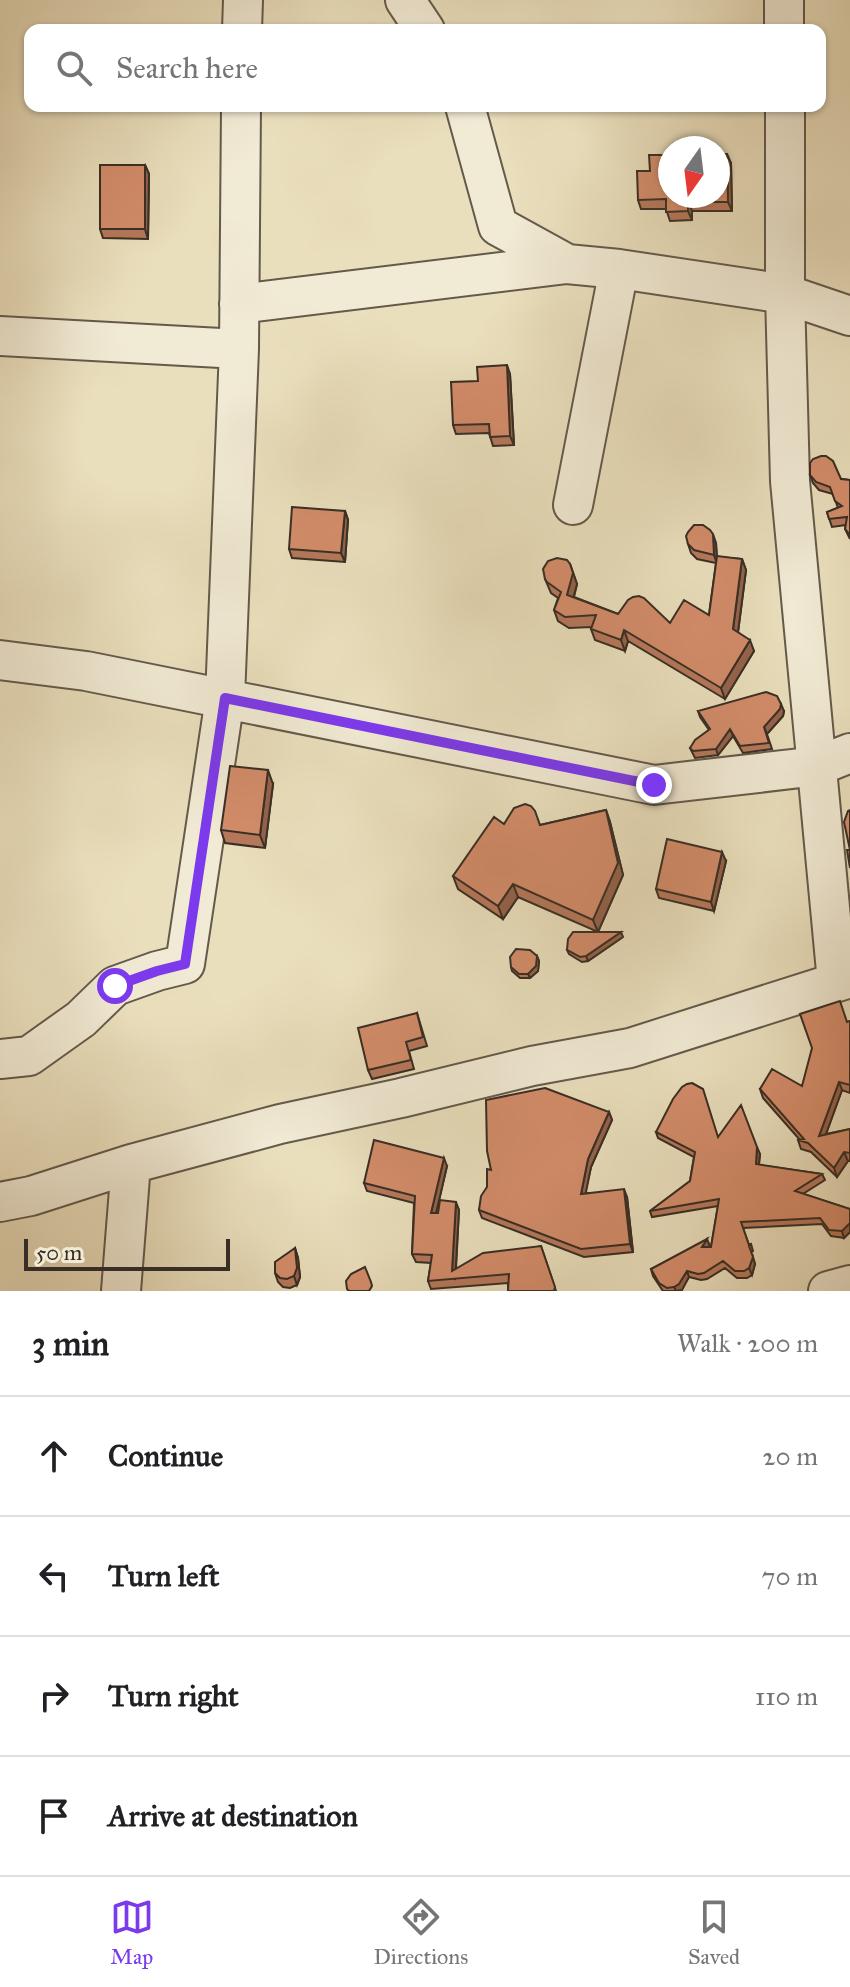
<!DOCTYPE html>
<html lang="en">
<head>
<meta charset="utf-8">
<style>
  :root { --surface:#fff; --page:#f6f6f6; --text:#202124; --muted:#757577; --line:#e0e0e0; --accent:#7c3aed }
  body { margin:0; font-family:"IM FELL Great Primer",serif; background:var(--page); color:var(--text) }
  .compass { position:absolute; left:658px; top:136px; width:72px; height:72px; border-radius:50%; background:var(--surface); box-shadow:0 2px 6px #0004; rotate:194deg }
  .scale { position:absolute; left:24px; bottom:20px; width:206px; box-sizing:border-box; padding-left:8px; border:4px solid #382e25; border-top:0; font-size:22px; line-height:28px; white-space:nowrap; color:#382e25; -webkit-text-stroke:6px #f1ead4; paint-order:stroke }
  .stop { position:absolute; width:24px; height:24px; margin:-18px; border:6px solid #7c3aed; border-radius:50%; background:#fff }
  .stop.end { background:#7c3aed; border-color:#fff; box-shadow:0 2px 8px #0008 }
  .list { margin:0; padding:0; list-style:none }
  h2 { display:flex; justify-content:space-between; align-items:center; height:104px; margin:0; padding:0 32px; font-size:34px }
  h2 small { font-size:26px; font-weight:400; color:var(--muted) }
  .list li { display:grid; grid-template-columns:52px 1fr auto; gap:24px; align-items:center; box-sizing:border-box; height:120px; padding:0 32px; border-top:2px solid var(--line) }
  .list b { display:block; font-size:30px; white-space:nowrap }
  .list em { font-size:26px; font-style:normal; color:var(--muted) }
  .icon { flex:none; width:44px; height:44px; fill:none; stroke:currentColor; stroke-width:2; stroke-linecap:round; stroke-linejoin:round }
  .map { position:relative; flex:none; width:850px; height:1291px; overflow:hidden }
  .search { position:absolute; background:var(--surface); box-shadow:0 2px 6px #0004; left:24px; right:24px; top:24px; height:88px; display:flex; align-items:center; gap:20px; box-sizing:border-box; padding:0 28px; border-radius:16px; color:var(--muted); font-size:30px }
  .sheet { height:584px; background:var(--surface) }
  nav { display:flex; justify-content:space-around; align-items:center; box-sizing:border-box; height:112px; border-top:2px solid var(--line); background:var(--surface); font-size:22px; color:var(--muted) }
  nav a { display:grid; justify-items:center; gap:4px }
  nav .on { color:var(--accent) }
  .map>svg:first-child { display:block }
</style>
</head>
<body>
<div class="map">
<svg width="850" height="1291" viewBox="0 0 850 1291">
  <rect width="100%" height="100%" fill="#eadfbd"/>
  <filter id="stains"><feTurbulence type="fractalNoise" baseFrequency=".0025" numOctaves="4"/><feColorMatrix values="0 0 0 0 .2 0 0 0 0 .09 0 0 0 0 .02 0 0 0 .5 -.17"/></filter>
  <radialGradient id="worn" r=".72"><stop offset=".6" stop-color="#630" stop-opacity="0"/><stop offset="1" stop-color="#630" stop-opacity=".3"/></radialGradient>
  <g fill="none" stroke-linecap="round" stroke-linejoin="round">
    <defs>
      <path id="minor" d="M405 0 425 30
        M784 0V30
        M242 30 243 0
        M465 106 498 226 567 264 619 269 785 294 850 316
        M785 106V294L790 481 837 982
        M239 304 567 264
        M0 336 239 349
        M573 505 619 269
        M0 660 86 671 654 785 818 766 850 753
        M0 1059 29 1056 81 1019 115 986 157 971 185 964 225 698 239 349 241 106
        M0 1202 31 1196 131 1164 280 1124 401 1098 532 1066 630 1048 850 978
        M121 1291 131 1164
        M828 1291 850 1285"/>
    </defs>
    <use href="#minor" stroke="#645a4b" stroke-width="42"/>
    <use href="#minor" stroke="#f1ead4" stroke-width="38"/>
  </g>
  <path fill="#b5785b" stroke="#382e25" stroke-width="2" d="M731 163 732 211H692V220L670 221 666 209H641L638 200 650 171Z
    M145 165 149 174 148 239 103 238 100 229Z
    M510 374 514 445 493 446 489 433 456 434 453 425 478 381Z
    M810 475 850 480V539L845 529 846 525 832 527 827 512 838 508 833 494 819 490 813 483Z
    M345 511 348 520 345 562 292 558 289 549Z
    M716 543 717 557 742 559 746 570 738 632 754 651 725 699 628 641 625 651 595 640 591 629 592 627 569 628 558 621 554 610 558 598 551 593 545 579 570 564 577 584 574 597 618 614 670 623 709 615 716 563 697 559 691 553 688 544Z
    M698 711H784L783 716 767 734 772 749 743 753 733 736 718 755 695 758 690 748 709 730 700 717Z
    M273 784 265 848 225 843 221 830Z
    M606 810 610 822 623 875 598 932 518 897 503 919 458 889 453 876 504 824 540 825Z
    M726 861 714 911 659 898 656 889Z
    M623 937 588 961 582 962 569 954 567 950Z
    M537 956 539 961 538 971 530 978H520L512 971 511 967Z
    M417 1013 427 1046 409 1051 414 1069 372 1079 368 1070Z
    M850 1021V1093L842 1090 826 1134 850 1129V1161H848L837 1177 811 1152 801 1149 798 1140H800L763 1098 760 1089 802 1086 847 1022Z
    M609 1112 612 1120 591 1167 585 1193 627 1197 633 1252 584 1257 482 1218 479 1210 487 1187Z
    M656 1132 760 1154 759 1165 822 1174 825 1180 803 1194 850 1209V1232L844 1238 831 1236 822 1224 743 1228 749 1245 751 1244 753 1251 751 1252 755 1264 752 1275 747 1278H737L725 1268 707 1279 701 1280 689 1277 680 1291H663L653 1276 651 1269 710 1246 709 1247H711L718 1206 652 1217 650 1211 690 1181 694 1157 658 1138Z
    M447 1166 436 1213 459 1210 456 1269 541 1246 556 1291H508V1283L431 1289 428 1281 431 1263 416 1262 412 1254 414 1203 367 1191 364 1183Z
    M295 1248 298 1258 300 1277 297 1285 290 1288 283 1287 278 1282 275 1273Z"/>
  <path fill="#94624a" stroke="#382e25" stroke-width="2" d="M727 154 731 163 732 211 728 202Z
    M145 165 149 174 148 239 145 229Z
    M688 202 692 211V220L688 211Z
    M507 365 510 374 514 445 510 436Z
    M345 511 348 520 345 562 341 553Z
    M713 534 716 543 717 564 714 555Z
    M742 559 746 570 737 640 733 629Z
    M570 564 577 584 571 606 567 595Z
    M624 630 628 641 625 651 621 640Z
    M750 640 754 651 725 699 721 688Z
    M781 704 784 711 783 716 767 734 764 727Z
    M730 729 733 736 718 755 716 749Z
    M268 770 273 784 265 848 260 835Z
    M606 810 610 822 623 875 598 932 593 920Z
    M722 852 726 861 714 911 711 902Z
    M513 884 518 897 503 919 498 906Z
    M621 932 623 937 588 961 586 956Z
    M537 956 539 961 538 971 530 978 528 974Z
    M839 1082 842 1090 822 1145 819 1136Z
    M609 1112 612 1120 591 1167 584 1202 581 1194 588 1159Z
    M757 1147 760 1154 758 1171 756 1164Z
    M844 1152 848 1161 837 1177 834 1168Z
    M444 1158 447 1166 434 1222 431 1213Z
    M624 1189 627 1197 633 1252 630 1244Z
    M456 1202 459 1210 455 1280 452 1271Z
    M850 1216V1232L844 1238 842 1231Z
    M707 1239 710 1246 704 1254 702 1247Z
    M295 1248 298 1258 300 1277 297 1285 294 1276Z
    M753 1257 755 1264 752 1275 749 1268Z
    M687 1271 689 1277 682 1290 676 1291 674 1287Z"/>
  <path fill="#d38c6a" stroke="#382e25" stroke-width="2" d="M718 154H727L728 202H688V211L666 212V199L638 200 637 171H650L649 155H670V196H718Z
    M100 165H145V229H100Z
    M507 365 510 436 490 437 489 424 453 425 451 382 478 381 477 367Z
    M821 456H826L833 461 841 479 850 480V535L845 529 847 517 829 519 827 512 842 506 835 501 830 487 816 482 810 475V463L813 459Z
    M292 507 345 511 341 553 289 549Z
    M694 525H703L710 530 713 534 714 555 694 550 688 544 686 536 688 532Z
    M717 556 742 559 733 629 750 640 721 688 624 630 621 640 591 629 596 615 565 617 554 610 561 592 547 582 545 579 543 569 548 561 557 558 567 560 570 564 573 573 567 595 618 614 628 600 633 597 639 596 644 598 670 623 684 600 709 615Z
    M766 692 777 696 781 704 780 709 764 727 769 743 740 746 730 729 716 749 693 751 690 748 695 740 710 729 698 711Z
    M230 766 268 770 260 835 221 830Z
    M525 804 531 806 535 811 540 825 606 810 618 863 593 920 513 884 498 906 453 876 494 817 504 824 514 808Z
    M850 810V868L847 850H850L844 822 848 811Z
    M667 839 722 852 711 902 656 889Z
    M573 932H621L586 956 580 957 567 950 568 939Z
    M516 949 530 950 537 956 536 966 528 974H519L511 967 510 957Z
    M840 1001 847 1022 850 1021V1085L839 1082 819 1136 850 1129V1153L844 1152 834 1168 808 1143 798 1140 804 1139 760 1089 772 1069 802 1086 812 1048 800 1014Z
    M417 1013 423 1037 406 1042 411 1060 368 1070 358 1028Z
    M692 1083 703 1089 718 1137 741 1105 757 1147 756 1164 822 1174 795 1191 850 1209V1223L842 1231 829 1230 820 1218 741 1222 749 1245 751 1244 749 1246 753 1257 749 1268 744 1271H735L723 1261 704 1273 698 1274 687 1271 679 1284 674 1287 667 1288 659 1283 651 1269 707 1239 702 1247H711L719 1199 650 1211 690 1181 695 1152 656 1132 673 1099 682 1087 687 1084Z
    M545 1088 609 1112 588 1159 581 1194 624 1189 630 1244 581 1249 479 1210 481 1196 487 1187V1169L491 1170 487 1151 486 1100Z
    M374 1140 444 1158 431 1213H438L440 1200 456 1202 452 1271 483 1253 541 1246 555 1287 554 1291H508L509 1274 428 1281 432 1255 412 1254 415 1196 364 1183Z
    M295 1248 297 1268 294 1276 287 1279 280 1278 275 1273V1262Z
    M365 1267 371 1282 372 1286 369 1291H349L347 1289 346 1281 351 1274Z"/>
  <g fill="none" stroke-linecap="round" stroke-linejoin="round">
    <path stroke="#7c3aed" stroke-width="10" d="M115 986 157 971 185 964 225 698 654 785"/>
  </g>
  <rect width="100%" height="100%" filter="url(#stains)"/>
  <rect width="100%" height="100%" fill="url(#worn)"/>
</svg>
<svg class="compass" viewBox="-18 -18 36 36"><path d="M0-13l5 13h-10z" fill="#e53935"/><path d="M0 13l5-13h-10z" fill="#757577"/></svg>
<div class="scale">50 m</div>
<div class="stop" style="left:115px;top:986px"></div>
<div class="stop end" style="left:654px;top:785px"></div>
<div class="search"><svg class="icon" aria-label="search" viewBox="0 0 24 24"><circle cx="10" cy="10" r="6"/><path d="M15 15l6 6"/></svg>Search here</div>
</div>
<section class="sheet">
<h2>3 min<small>Walk · 200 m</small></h2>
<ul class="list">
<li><svg class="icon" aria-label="ahead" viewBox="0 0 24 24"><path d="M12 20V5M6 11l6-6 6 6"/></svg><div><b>Continue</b></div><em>20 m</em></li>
<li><svg class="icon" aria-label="left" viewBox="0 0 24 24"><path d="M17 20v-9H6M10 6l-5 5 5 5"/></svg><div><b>Turn left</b></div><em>70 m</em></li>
<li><svg class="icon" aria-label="right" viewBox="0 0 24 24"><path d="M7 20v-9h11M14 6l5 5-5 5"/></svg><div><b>Turn right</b></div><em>110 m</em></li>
<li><svg class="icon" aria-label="arrive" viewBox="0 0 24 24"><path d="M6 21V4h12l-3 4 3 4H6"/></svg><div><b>Arrive at destination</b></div></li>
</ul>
</section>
<nav>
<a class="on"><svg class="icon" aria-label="map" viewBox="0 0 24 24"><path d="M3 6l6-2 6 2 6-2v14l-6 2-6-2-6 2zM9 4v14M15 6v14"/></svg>Map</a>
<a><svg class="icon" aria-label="directions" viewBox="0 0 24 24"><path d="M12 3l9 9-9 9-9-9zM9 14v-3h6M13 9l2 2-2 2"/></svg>Directions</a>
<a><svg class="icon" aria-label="saved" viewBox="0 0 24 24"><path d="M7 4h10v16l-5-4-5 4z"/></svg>Saved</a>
</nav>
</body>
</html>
